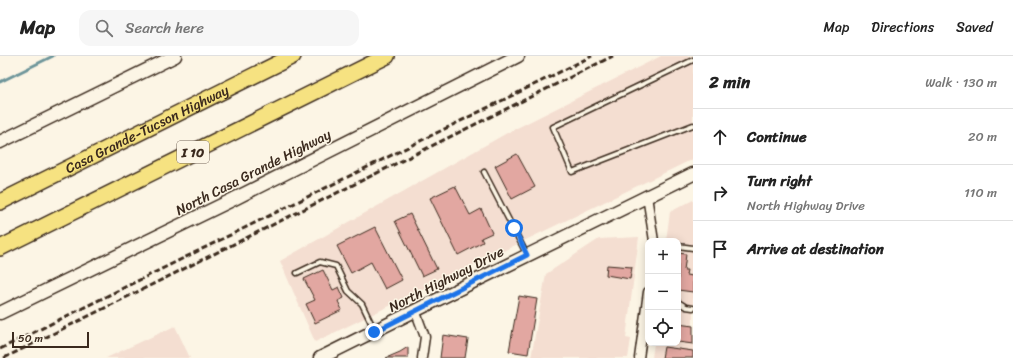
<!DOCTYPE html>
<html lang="en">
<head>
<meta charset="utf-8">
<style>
  :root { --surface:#fff; --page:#f6f6f6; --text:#222; --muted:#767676; --line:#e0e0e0 }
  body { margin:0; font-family:Sriracha,sans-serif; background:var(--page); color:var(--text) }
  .controls { position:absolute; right:12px; bottom:12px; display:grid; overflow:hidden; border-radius:8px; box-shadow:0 2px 10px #0003 }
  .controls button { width:36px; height:36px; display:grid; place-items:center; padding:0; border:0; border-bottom:1px solid var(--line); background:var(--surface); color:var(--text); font:20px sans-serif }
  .scale { position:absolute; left:12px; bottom:10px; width:77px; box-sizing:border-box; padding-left:4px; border:2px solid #3b2a1e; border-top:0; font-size:11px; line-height:14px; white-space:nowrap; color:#3b2a1e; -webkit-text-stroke:3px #fcf5e5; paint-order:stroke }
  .stop { position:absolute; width:12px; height:12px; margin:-9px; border:3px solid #1a73e8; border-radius:50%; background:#fff }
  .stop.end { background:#1a73e8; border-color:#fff; box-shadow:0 1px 4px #0008 }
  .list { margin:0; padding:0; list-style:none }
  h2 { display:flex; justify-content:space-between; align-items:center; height:52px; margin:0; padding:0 16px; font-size:17px }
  h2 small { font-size:13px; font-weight:400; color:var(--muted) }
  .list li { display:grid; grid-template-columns:26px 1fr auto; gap:12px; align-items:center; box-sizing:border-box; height:56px; padding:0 16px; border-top:1px solid var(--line) }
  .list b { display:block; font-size:15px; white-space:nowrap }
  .list p { margin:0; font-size:13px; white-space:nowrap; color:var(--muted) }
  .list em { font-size:13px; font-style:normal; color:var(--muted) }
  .icon { flex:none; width:22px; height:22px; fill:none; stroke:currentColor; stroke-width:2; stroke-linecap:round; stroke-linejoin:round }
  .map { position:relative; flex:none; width:693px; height:302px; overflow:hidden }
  header { display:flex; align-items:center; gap:24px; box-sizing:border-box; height:56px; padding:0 20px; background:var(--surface); border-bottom:1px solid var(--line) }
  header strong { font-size:19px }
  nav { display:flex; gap:22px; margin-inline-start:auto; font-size:14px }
  .search { width:280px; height:36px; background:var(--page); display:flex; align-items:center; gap:10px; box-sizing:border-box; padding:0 14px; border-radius:12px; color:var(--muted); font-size:15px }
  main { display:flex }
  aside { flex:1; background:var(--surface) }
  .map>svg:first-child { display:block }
</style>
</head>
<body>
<header>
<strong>Map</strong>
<div class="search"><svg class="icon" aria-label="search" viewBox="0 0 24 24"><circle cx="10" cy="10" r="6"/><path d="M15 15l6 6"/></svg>Search here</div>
<nav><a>Map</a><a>Directions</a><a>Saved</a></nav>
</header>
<main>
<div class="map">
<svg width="693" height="302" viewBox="0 0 693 302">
  <rect width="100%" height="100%" fill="#fcf5e5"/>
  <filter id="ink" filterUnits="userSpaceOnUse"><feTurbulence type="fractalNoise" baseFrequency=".025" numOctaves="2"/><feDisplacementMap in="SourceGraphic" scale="8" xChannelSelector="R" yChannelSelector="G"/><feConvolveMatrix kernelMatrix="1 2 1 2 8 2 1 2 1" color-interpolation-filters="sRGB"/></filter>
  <g filter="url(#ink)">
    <path fill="#f4ded1" d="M661 0H693V103L315 286 280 205 507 77Z
      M693 144V302H652L654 287H678V185H666L670 156Z
      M639 181 626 282 631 283 628 302H531L546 218 599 183Z
      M175 270 190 302H106Z"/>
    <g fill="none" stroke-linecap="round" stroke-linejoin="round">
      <path stroke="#6d959a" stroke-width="3" d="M0 26 53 0"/>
    </g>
    <path fill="#e2a7a1" stroke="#3b2a1e" d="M517 98 535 131 512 143 495 110Z
      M455 130 470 159 481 153 492 177 481 182 483 186 458 199 430 142Z
      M410 158 437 213 422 220 395 165Z
      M375 171 402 224 385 233 371 206 351 217 337 190Z
      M678 197 686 198 684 214H687L686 219 693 220V236L678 234Z
      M607 209 632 211 630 223 606 219Z
      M323 214 333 234 339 231 344 242 338 245 342 254 315 267 306 248 315 244 304 223Z
      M519 240 537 243 528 298 509 295Z
      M678 268 693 270V288L678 286Z
      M443 279 468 283 465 302H440Z
      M408 291V302H386L400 296Z
      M664 291 693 295V302H662Z"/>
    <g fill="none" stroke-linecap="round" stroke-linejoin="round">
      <defs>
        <path id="lane" d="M693 4 553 71 572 116 693 69
          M484 116 527 199
          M678 190 693 192
          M297 217 320 206 336 210 348 235 362 248 374 273
          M678 246 686 251 693 252"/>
        <path id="street" d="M647 140 654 185
          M415 254 425 281 422 302
          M639 302 648 236"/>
        <path id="secondary" d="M0 86 175 0
          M0 257 234 143 518 0
          M320 302 473 226 693 118"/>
        <g id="highway">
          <path id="s1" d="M0 146 293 0"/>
          <path d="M0 192 387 0"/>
        </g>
      </defs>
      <use href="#lane" stroke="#3b2a1e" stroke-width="7"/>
      <use href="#street" stroke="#3b2a1e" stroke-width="11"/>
      <use href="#secondary" stroke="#3b2a1e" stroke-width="15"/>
      <use href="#highway" stroke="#3b2a1e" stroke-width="18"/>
      <use href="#lane" stroke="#fcf5e5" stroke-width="4"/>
      <use href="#street" stroke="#fcf5e5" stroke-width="8"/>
      <use href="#secondary" stroke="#fcf5e5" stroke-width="12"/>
      <use href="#highway" stroke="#f6e281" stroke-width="15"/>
      <path stroke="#3b2a1e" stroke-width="3" stroke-dasharray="6 3" stroke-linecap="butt" d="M0 293 592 0
        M4 302 613 0"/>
    </g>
  </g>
  <g fill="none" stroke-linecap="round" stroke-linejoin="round" filter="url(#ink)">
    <path stroke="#1a73e8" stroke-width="5" d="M374 276 527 199 514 172"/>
  </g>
  <g text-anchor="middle" stroke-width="3" stroke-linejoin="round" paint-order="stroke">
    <rect fill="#fcf5e5" stroke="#75675a" stroke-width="1" x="177" y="85" width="32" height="22" rx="3"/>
    <g font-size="13" font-weight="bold" fill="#3b2a1e">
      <text x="193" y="101">I 10</text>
    </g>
    <g font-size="14" fill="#3b2a1e" stroke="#fcf5e5">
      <text dy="5" stroke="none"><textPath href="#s1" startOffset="164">Casa Grande-Tucson Highway</textPath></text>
      <text transform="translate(253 116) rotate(-27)" y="5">North Casa Grande Highway</text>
      <text transform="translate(446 223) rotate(-27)" y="5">North Highway Drive</text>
    </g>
  </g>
</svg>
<div class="controls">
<button>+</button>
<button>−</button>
<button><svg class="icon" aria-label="locate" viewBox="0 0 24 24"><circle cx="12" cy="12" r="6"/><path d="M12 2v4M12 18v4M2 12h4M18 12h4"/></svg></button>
</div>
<div class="scale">50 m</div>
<div class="stop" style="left:514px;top:172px"></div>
<div class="stop end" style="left:374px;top:276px"></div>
</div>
<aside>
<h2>2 min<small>Walk · 130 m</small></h2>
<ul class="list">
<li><svg class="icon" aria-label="ahead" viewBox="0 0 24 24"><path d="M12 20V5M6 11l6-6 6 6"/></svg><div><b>Continue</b></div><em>20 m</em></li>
<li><svg class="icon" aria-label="right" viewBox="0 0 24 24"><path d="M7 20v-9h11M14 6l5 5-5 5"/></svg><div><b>Turn right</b><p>North Highway Drive</p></div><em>110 m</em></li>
<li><svg class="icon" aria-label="arrive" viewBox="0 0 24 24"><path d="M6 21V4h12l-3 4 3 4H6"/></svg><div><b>Arrive at destination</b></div></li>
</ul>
</aside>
</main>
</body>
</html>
